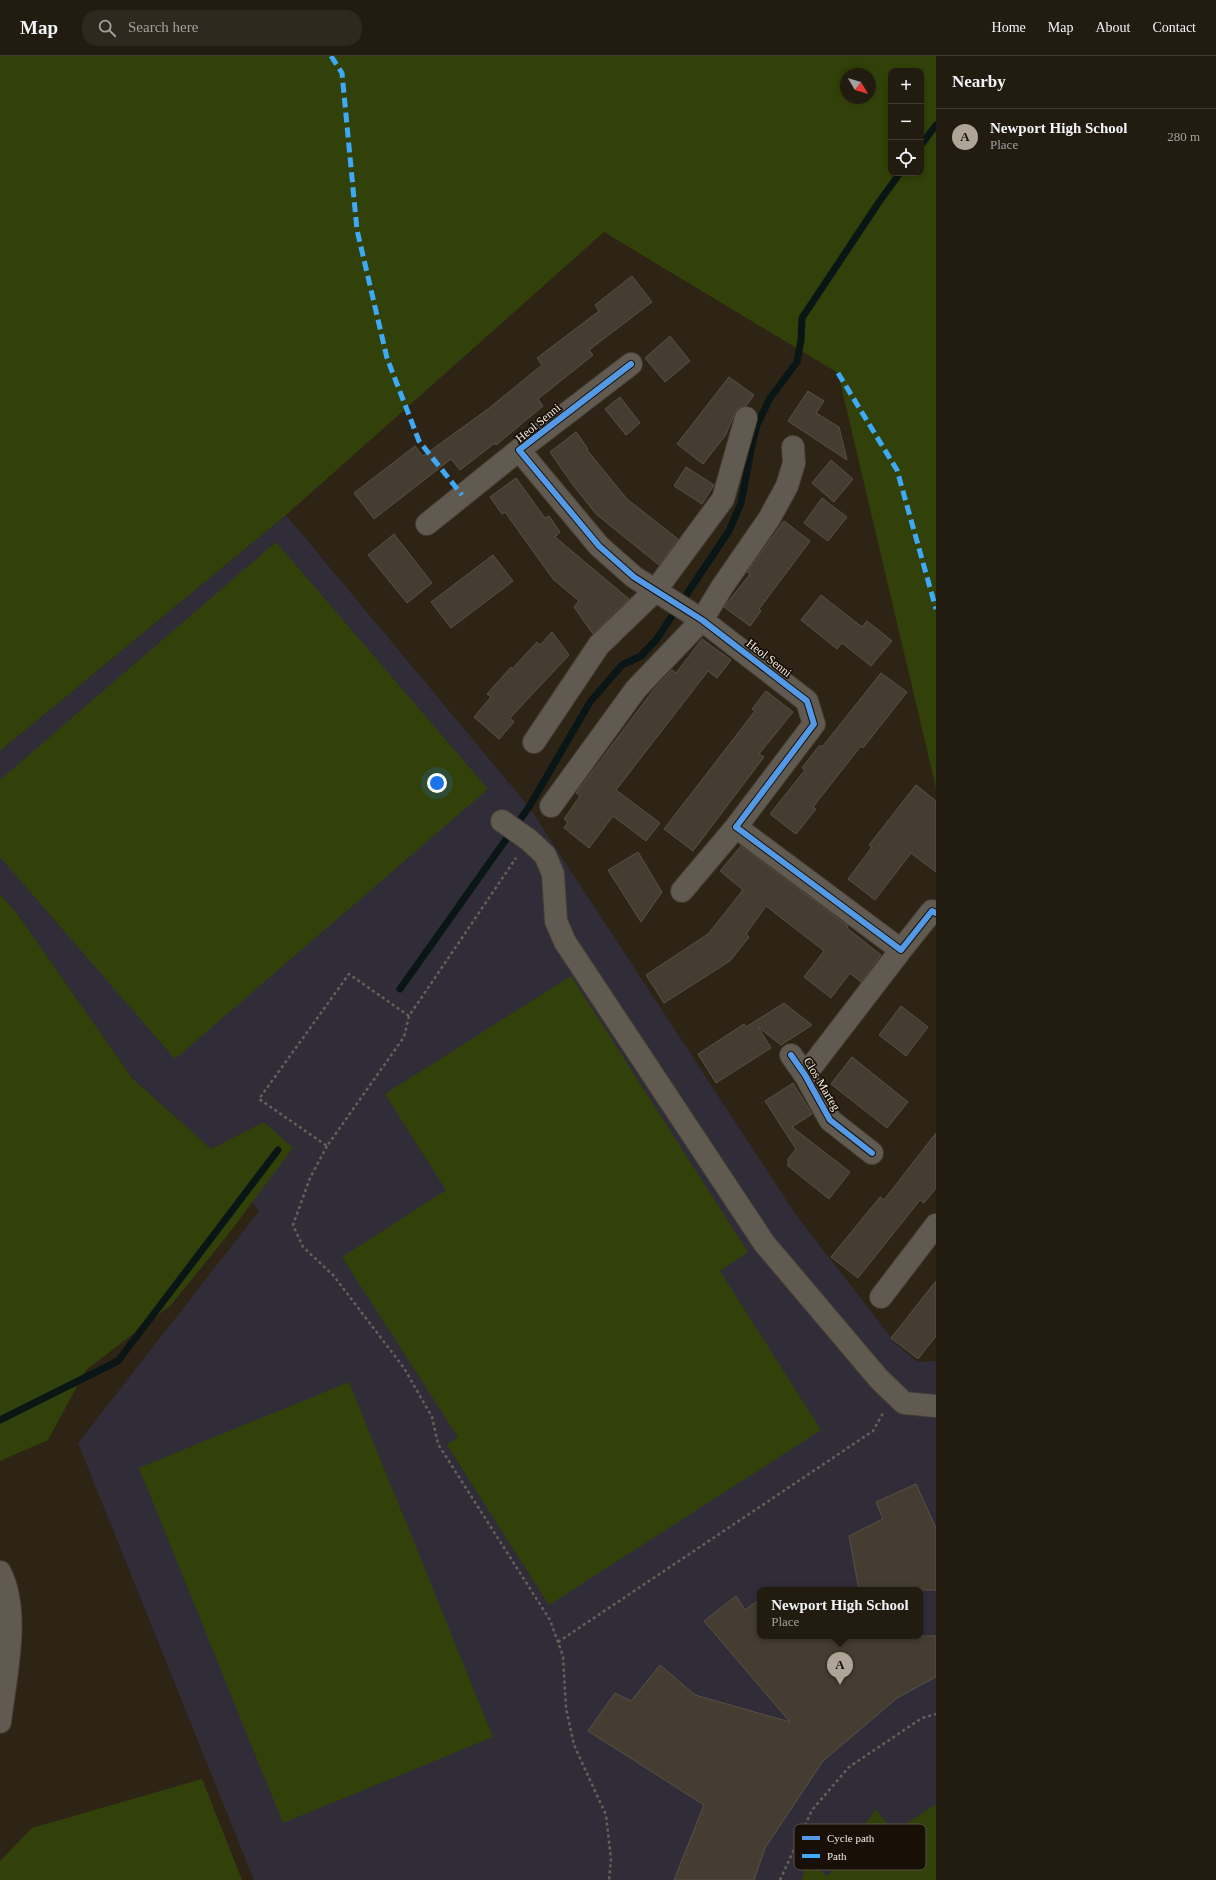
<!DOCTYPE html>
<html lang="en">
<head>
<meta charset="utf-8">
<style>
  :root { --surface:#221b10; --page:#2e281e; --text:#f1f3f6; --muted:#a2a19f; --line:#3f3930; --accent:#afa597 }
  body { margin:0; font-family:Georgia,serif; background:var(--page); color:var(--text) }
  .controls { position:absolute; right:12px; top:12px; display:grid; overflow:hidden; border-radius:8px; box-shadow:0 2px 6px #0003 }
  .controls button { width:36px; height:36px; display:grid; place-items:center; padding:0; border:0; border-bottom:1px solid var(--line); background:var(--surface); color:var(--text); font:20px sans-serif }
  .compass { position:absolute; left:840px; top:12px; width:36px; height:36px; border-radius:50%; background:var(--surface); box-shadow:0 2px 6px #0003; rotate:128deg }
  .you { position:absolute; left:437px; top:727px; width:14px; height:14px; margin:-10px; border:3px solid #fff; border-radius:50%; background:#1a73e8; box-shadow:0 0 0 6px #1a73e833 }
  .badge { display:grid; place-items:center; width:26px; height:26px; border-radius:50%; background:var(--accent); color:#111; font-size:13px; font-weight:700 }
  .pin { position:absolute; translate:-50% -33px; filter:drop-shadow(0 1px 2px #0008) }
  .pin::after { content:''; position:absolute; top:21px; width:14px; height:12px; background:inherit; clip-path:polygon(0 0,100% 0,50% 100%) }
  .popup { position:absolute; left:757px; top:1531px; width:166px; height:52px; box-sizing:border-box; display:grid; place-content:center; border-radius:8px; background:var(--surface); filter:drop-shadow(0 1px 3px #0005); font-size:13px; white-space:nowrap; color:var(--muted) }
  .popup b { font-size:15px; color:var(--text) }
  .popup::after { content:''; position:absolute; left:50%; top:100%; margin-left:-8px; border:8px solid transparent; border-top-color:var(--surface) }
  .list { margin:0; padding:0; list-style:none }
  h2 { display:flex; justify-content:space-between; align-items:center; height:52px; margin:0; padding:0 16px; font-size:17px }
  h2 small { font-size:13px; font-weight:400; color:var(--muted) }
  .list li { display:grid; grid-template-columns:26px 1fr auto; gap:12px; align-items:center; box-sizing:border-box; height:56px; padding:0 16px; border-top:1px solid var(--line) }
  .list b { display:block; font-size:15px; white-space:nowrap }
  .list p { margin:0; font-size:13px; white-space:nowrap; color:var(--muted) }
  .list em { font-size:13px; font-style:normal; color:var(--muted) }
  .icon { flex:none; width:22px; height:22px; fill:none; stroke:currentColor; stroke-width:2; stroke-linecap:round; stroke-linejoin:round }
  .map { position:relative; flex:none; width:936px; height:1824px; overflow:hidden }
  header { display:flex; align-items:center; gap:24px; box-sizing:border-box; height:56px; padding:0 20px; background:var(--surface); border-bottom:1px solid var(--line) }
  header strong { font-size:19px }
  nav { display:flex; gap:22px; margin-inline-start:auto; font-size:14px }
  .search { width:280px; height:36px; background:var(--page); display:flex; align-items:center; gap:10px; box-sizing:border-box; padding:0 14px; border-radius:16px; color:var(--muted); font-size:15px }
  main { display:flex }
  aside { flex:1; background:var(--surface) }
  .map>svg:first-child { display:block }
</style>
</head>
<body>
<header>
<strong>Map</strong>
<div class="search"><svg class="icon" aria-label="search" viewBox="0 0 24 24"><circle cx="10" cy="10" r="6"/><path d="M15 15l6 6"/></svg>Search here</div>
<nav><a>Home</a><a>Map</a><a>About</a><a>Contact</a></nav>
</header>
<main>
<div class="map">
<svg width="936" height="1824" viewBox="0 0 936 1824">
  <rect width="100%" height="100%" fill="#2d2416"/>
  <path fill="#302d39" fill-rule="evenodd" d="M286 459 529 751 796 1159 897 1289 918 1306 936 1305V1824H254L78 1387 259 1155 211 1093 132 1022 18 859 0 838V695ZM760 1534H920V1580H760Z"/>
  <path fill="#324109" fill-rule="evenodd" d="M0 0H936V732L838 317 604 176 286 459 0 695ZM891 15H921V117H891ZM846 18H870V42H846Z
    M276 486 488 733 175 1003 0 801V724Z
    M0 838 18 859 132 1022 211 1093 264 1066 293 1092 227 1180 171 1249 86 1314 48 1384 0 1405Z
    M571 920 748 1196 720 1215 821 1374 549 1549 447 1389 458 1381 342 1201 446 1134 385 1038Z
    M349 1326 493 1681 283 1767 139 1412Z
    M202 1723 242 1824H0V1805L32 1772Z
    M936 1748V1824H802L807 1806 828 1820 876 1753 894 1776Z"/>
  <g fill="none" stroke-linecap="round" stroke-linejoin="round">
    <path stroke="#0a1615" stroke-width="7" d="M921 89 936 69
      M400 933 529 751 590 646 622 609 641 600 656 584 729 475 741 447 751 394 757 369 770 342 797 306 801 284 802 262 879 146 900 117
      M0 1364 118 1305 278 1094"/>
  </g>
  <path fill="#453d32" stroke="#585145" d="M632 220 652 246 589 294 593 299 538 343 543 350 496 389 495 387 460 414 451 403 374 463 354 437 415 390 423 400 488 353 542 309 537 302 599 255 595 249Z
    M670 280 690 305 665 326 645 302Z
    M729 321 754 339 746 350 737 353 725 380 703 408 677 388Z
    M808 335 824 345 816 357 839 371 847 404 788 365Z
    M620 341 640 367 626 379 605 353Z
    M576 376 588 393 587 394 627 443 678 483 659 509 596 458 573 429 550 396Z
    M831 404 853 423 834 446 812 427Z
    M686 411 714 429 702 448 674 430Z
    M516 422 545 462 549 460 560 476 555 481 629 543 593 578 574 551 579 545 553 523 505 456 502 458 490 441Z
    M822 442 847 461 828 485 804 467Z
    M784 465 810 485 759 553 761 555 750 570 724 551 750 518 747 516Z
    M394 478 432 527 407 547 368 499Z
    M493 499 513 525 451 572 431 546Z
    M821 539 862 571 867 565 892 585 871 610 842 587 837 593 801 564Z
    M552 576 569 599 510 662 514 666 499 683 474 661 491 641 487 638 511 611 512 613 537 586 540 589Z
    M702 583 731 604 717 622 708 615 616 734 660 767 646 785 613 760 589 792 564 772 568 766 564 763 580 740 576 737 654 633 672 614 676 617Z
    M881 617 907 636 863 692 861 690 813 751 816 753 796 778 770 758 805 714 802 712 819 690H823Z
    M766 635 793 656 759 698 764 701 693 795 664 773 755 655 752 653Z
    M916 729 936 745V816L911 797 875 844 848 823 872 791 869 789Z
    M741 790 848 870 847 872 881 899 861 926 850 917 831 942 804 921 824 895 766 850 746 878 749 881 730 905 664 947 646 919 708 878 743 834 720 815Z
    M638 796 662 836 641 866 608 814Z
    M784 947 812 969 781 989 758 971 771 992 716 1027 698 998 744 968 746 971Z
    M901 950 928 971 906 1000 879 979Z
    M852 1001 908 1046 887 1072 831 1028Z
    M793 1027 812 1058 792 1071 850 1116 829 1143 788 1110V1103L796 1093 765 1045Z
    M936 1077V1132L924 1147 920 1144 858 1222 831 1201 880 1141 884 1144Z
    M936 1225V1280L918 1303 891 1282Z
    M916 1428 936 1472V1534H859L849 1480 883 1463 876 1446Z
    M736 1540 745 1554 760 1543V1580H936V1621L897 1642 823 1705 765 1792 754 1824H674L704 1749 588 1675 615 1637 631 1645 660 1609 695 1639 790 1666 704 1565Z"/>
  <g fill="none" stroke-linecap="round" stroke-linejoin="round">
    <defs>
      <path id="minor" d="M631 308 519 394 599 490 634 521 702 564 807 645 814 668 736 771 901 894 932 855 936 857
        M427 468 519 394
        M534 686 599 589 655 535 723 443 746 362
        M551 750 636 633 702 564 722 531 769 463 787 430 794 407 793 391
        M502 765 529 784 545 799 553 818 556 865 565 886 764 1187 879 1323 904 1347 936 1350
        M682 835 736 771
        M791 999 805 1019 830 1064 872 1097
        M805 1019 901 894
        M881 1241 936 1169
        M0 1516C21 1557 5 1622 0 1666"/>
    </defs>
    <use href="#minor" stroke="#463e34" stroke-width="24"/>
    <path stroke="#676057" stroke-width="2.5" stroke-dasharray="3 3" stroke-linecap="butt" d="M409 960 404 981 327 1090 259 1043 349 918 409 960 516 802
      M327 1090 310 1122 293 1169 303 1191 333 1219 404 1312 432 1361 438 1388 550 1564 563 1600 566 1652 574 1689 606 1759 611 1803 609 1824
      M558 1586 873 1375 883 1357
      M780 1824 812 1754 849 1711 922 1662 936 1658"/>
    <use href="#minor" stroke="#615a50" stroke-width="22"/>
    <path stroke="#3fa9f5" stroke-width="5" stroke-dasharray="10 5" stroke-linecap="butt" d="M331 0 342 17 357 174 387 302 419 385 462 439
      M838 317 897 414 936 553"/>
    <defs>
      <path id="cycleway" d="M631 308 519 394 599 490 634 521 702 564 807 645 814 668 736 771 901 894 932 855 936 857
        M791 999 805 1019 830 1064 872 1097"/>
    </defs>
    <use href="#cycleway" stroke="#181007" stroke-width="8"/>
    <use href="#cycleway" stroke="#5399e6" stroke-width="6"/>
  </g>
  <g text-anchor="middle" stroke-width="3.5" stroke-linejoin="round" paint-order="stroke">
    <g font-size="12" fill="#f5eadc" stroke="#181007">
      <text transform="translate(538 367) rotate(-39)" y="4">Heol Senni</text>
      <text transform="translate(769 602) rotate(38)" y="4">Heol Senni</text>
      <text transform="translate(822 1028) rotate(59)" y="4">Clos Marteg</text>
    </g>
  </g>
  <rect x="794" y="1768" width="132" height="46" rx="6" fill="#181007" stroke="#5a5147" stroke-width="1"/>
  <rect x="802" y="1780" width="18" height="4" fill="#5399e6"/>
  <rect x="802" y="1798" width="18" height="4" fill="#3fa9f5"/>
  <g font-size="11" fill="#f5eadc">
    <text x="827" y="1786">Cycle path</text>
    <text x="827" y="1804">Path</text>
  </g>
</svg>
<div class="controls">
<button>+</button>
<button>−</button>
<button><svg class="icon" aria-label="locate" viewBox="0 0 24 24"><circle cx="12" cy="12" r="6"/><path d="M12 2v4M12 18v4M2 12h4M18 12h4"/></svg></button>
</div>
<svg class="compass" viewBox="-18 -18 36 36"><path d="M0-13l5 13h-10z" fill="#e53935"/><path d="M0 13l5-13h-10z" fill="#a2a19f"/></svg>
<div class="you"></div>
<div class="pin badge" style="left:840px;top:1629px">A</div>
<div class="popup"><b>Newport High School</b>Place</div>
</div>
<aside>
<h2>Nearby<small></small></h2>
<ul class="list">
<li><span class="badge">A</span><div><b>Newport High School</b><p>Place</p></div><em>280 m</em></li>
</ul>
</aside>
</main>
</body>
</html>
